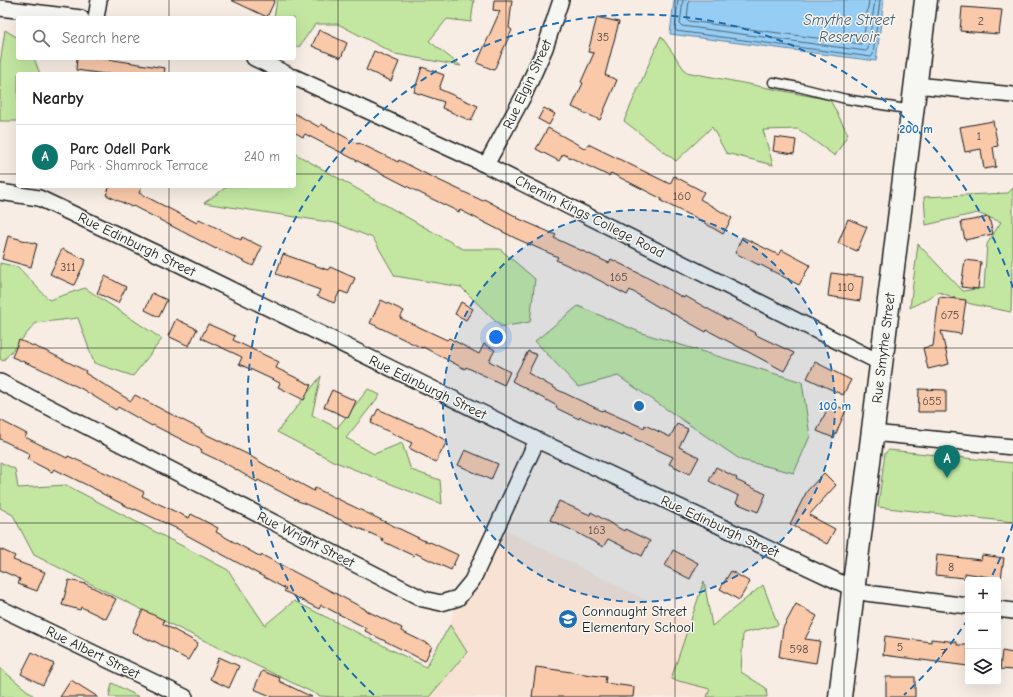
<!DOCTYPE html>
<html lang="en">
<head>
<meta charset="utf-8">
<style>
  :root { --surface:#fff; --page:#f2f2f2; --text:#202124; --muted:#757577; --line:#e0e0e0; --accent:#0f766e }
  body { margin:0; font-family:"Comic Neue",sans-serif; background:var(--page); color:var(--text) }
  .controls { position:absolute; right:12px; bottom:12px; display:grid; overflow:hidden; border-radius:4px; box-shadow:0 4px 16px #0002 }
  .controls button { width:36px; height:36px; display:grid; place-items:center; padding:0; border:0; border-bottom:1px solid var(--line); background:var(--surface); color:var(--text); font:20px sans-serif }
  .you { position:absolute; left:496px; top:337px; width:14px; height:14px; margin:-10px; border:3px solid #fff; border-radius:50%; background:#1a73e8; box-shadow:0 0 0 6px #1a73e833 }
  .badge { display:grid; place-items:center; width:26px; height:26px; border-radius:50%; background:var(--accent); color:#fff; font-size:13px; font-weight:700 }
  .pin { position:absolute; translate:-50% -33px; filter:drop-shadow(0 1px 2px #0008) }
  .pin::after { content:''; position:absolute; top:21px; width:14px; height:12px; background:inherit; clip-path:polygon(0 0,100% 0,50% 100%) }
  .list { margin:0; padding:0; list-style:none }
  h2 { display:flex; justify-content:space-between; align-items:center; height:52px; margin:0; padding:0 16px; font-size:17px }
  h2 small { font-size:13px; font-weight:400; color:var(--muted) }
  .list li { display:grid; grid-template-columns:26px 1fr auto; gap:12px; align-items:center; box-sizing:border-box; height:64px; padding:0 16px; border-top:1px solid var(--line) }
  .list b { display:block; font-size:15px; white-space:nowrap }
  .list p { margin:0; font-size:13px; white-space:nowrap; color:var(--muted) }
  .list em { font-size:13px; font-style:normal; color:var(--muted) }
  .icon { flex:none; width:22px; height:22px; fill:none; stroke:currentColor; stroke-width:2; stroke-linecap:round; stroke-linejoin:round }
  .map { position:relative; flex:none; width:1013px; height:697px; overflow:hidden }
  .search { position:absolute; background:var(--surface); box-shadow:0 4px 16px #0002; left:16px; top:16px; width:280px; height:44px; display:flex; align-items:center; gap:10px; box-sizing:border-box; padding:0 14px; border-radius:4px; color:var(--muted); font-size:15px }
  .panel { position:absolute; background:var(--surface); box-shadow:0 4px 16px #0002; left:16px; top:72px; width:280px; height:116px; border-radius:4px }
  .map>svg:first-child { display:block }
</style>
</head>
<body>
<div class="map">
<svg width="1013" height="697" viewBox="0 0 1013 697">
  <rect width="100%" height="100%" fill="#f7ede4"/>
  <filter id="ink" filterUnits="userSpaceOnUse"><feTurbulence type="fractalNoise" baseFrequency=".025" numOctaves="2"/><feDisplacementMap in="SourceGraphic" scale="8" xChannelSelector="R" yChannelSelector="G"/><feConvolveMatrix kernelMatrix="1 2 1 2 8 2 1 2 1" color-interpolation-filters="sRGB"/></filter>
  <g filter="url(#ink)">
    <path fill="#f8e2d3" d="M497 526 727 640 708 697H428L458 598Z"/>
    <path fill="#c3e7a1" stroke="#70825e" d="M277 0H474L471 22 447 19 429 41 461 66 395 54 338 24H315L299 47 294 45V18H274Z
      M5 30 18 38V58H34L40 74H18V121H0V64Z
      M661 36 686 72 830 100 848 134 835 156 798 129 763 130 773 165 726 153 712 127 676 161 624 121Z
      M294 153 463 249H500L535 279 530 322 501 327 461 287 395 276 373 238 335 223 204 203 228 186H294Z
      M1013 188V259L1012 260 1011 312 971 304 939 292 910 308 918 244 963 291 984 288 987 244 1001 222 977 213 926 225 924 197 1008 193Z
      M0 263 18 267 49 300 85 288 162 339 133 376 94 363 78 318 36 323 3 361 0 359Z
      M578 306 642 333 802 382 810 436 794 473 741 460 618 376 578 387 535 341Z
      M321 376 312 415 337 428 368 389 380 395 346 438 374 454 402 443 411 470 440 480 442 504 333 461 277 432Z
      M889 450 1013 463V522L878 507 885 453Z
      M0 462 15 469 18 488 66 485 228 570 265 625 294 601 426 667 450 625 467 652 429 697H335L320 696 176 627 34 555 13 515 0 508Z
      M704 581 712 626 763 585 778 625 743 633 741 672 766 688 767 697H707L710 689 671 679Z
      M0 668 35 697H0Z
      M112 683 139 697H109Z"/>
    <path fill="#96cdf4" stroke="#65869e" d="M674 0H884L876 61 670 34Z"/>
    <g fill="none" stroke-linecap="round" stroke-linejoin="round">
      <path stroke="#4d6372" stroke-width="1" d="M678 0 675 29 676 31 871 57 873 55 880 0
        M683 0 680 24 682 26 866 51 868 49 875 0
        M689 0 687 19 689 21 861 44 863 42 869 0"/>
    </g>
    <path fill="#fac9aa" stroke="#1c1c1c" d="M231 0H275L267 17Z
      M494 0H512L509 28 512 30 494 70 477 63 500 11 493 10Z
      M962 7 1002 10 999 34 960 31Z
      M597 17 619 22 605 75 617 80 600 120 572 107 583 83 581 82 594 53 588 52Z
      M319 30 347 43 341 58 312 46Z
      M374 51 399 62 391 81 366 70Z
      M77 58H101L165 68 164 74H105L76 70Z
      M422 67 444 75 439 89 478 106 471 121 442 108 444 102 414 92Z
      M544 108 555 114 549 125 538 119Z
      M294 113 319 127 321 124 358 144 359 143 398 162 399 160 430 176 483 201 484 199 517 217V218L556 235 554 238 609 263 611 259 648 278 684 298 685 296 728 320V319L755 333 754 334 794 353 784 371 707 330 706 332 661 307 660 308 630 290 627 295 591 276 556 260 558 257 515 238 460 210 459 212 424 195 305 134 303 137 294 132Z
      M993 121 998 146 993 147 996 167 984 169 981 149 965 152 960 127Z
      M548 128 586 149 588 144 670 184 674 176 704 192 700 199 732 218 723 234 691 215V216L661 201 662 199 611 173 609 176 563 154 559 161 536 149Z
      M775 137 796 140 794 154 773 151Z
      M110 186H142L139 193 197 223 199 219 241 240 242 237 262 247 253 266 217 248 216 249 133 206 132 207 106 195Z
      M989 217 993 234 965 240 961 222Z
      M848 219 867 227 857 251 838 243Z
      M8 236 37 244 31 267 2 259Z
      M742 237 779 255 782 250 810 265 799 285 759 264V265L735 253Z
      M62 249 86 260 74 285 50 274Z
      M283 254 328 270 330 267 355 278 348 294 340 291 334 303 317 296 320 290 276 274Z
      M965 260 981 262 978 289 961 287Z
      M831 273 863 277 860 301 828 296Z
      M105 276 126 287 118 303 97 293Z
      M152 293 167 300 159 317 145 310Z
      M939 297 966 300 961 334 941 331 949 364 928 369 923 348 933 346Z
      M381 300 404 311 400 318 447 340 449 338 479 354 484 344 495 350 489 361 510 372 504 385 466 367 465 369 423 347 422 348 370 323Z
      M461 302 473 309 466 320 455 314Z
      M176 319 197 329 189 346 168 336Z
      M208 324 235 336 233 340 279 362 276 368 311 385 304 400 278 387 280 383 239 364 242 357 201 338Z
      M19 340 48 352 86 371 85 373 131 401 135 395 163 410 202 430 201 432 247 454 277 472V471L314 491 315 488 429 543 430 542 458 555 451 570 415 553 414 556 382 541 383 539 301 502H300L258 480 257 482 230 466 201 452 202 450 153 425 152 426 118 407 116 410 82 389 39 368 12 357Z
      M528 351 537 355 528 373 558 390 602 411 603 410 644 428 645 425 670 437 677 424 688 429 679 447 699 457 690 474 669 464 673 457 622 433V435L580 417 579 419 556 408 557 406 512 381Z
      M815 362 851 380 843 395 807 378Z
      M919 389 946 390V412H918Z
      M332 390 356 401 348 418 324 407Z
      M830 403 846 410 834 438 817 431Z
      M378 409 420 428 421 427 447 441 436 462 409 448 412 443 371 423Z
      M0 420 27 434 25 437 67 458 68 456 110 475 144 492 142 496 189 518 191 514 218 528 216 532 261 557 262 555 365 609V610L402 628 401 631 432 646 425 661 365 631 366 628 321 605 319 609 284 591 286 589 181 532 182 531 135 509 134 510 101 493V492L54 469 52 472 27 459 30 454 0 439Z
      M465 450 498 464 491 480 458 465Z
      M716 467 737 478 736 480 766 494 758 512 736 503 739 496 709 481Z
      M824 473 836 485 809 515 835 529 827 544 790 524 807 491Z
      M559 501 590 515 591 512 624 531 625 529 650 541 642 556 608 539 603 547 576 532 550 520Z
      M0 549 15 556 13 560 45 572 37 591 18 584 20 579 0 570Z
      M673 550 698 563 690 579 665 566Z
      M937 555 981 560 982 555 1004 558 1001 579 965 573V578L935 575Z
      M731 571 750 582 739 600 720 589Z
      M69 580 86 584 116 599 106 619 81 607 80 610 62 605Z
      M796 604 817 616 805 639 820 641 816 663 779 657 783 628Z
      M143 610 164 620 163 624 198 643 188 660 154 641V642L132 632Z
      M885 636 931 642V639L957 642V645H968V666L883 655Z
      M1002 651 1013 653V670L1000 669Z
      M32 652 54 664 43 685 21 674Z
      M219 657 239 666 229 688 210 679Z
      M536 667 606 677 605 683 634 687 633 697H532Z
      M262 671 280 678 279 681 312 697H273L254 689Z
      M886 677H915V697H886Z
      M71 680 98 697H60Z"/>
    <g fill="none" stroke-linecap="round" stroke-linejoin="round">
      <defs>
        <path id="lane" d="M773 82 798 87 846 99 912 110"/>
        <path id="street" d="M0 8 81 18
          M96 18 99 0
          M254 58 287 74
          M294 77 486 165 881 363
          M916 85 1013 95
          M486 165 524 95 545 48 561 0
          M0 192 39 198 179 264 537 440 854 589 866 593 968 606
          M0 382 423 599 441 603 458 598 472 581 537 440
          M873 433 1013 447
          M0 608 185 697
          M998 609 1013 611"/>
        <path id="secondary" d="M840 697 926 0"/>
      </defs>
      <use href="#lane" stroke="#1c1c1c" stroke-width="11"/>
      <use href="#street" stroke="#1c1c1c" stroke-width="18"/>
      <use href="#secondary" stroke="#1c1c1c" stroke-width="25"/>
      <use href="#lane" stroke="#f6f6f2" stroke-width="8"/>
      <use href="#street" stroke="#f6f6f2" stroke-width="15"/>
      <use href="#secondary" stroke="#f6f6f2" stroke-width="22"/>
    </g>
  </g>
  <path fill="none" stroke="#1c1c1c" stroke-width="1" stroke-opacity="0.55" d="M169 0V18M338 0V697M506 0V697M675 0V697M844 0V697M169 58V74M0 174H18M294 174H1013M169 186V697M0 348H1013M0 523H1013"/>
  <circle cx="639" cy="406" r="196" fill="#1f6fb2" fill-opacity=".12"/>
  <g fill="none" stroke="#1f6fb2" stroke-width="2" stroke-dasharray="7 5">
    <circle cx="639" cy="406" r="196"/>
    <path d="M1013 524A392 392 0 0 1 991 578M968 619A392 392 0 0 1 904 695M374 695A392 392 0 1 1 1013 288"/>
  </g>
  <defs>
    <symbol id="school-disc" viewBox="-11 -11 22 22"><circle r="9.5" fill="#1f6fb2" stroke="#f6f6f2"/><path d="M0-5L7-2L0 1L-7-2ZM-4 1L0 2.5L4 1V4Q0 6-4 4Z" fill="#fff"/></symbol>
  </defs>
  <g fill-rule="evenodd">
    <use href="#school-disc" x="557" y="608" width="22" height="22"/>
  </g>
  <g text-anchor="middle" stroke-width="3" stroke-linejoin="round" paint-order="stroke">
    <g font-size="12" fill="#544740">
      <text x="981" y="25">2</text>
      <text x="603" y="41">35</text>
      <text x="979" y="140">1</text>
      <text x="682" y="200">160</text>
      <text x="68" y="271">311</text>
      <text x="619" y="281">165</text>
      <text x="846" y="291">110</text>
      <text x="950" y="319">675</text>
      <text x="932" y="405">655</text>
      <text x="597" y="534">163</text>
      <text x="951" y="571">8</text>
      <text x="900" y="651">5</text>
      <text x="799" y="653">598</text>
      <text x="943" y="657">7</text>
    </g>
    <g font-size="14" fill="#1c1c1c" stroke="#f6f6f2">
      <text transform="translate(527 84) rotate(-65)" y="5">Rue Elgin Street</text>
      <text transform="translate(590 216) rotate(27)" y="5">Chemin Kings College Road</text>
      <text transform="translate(137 244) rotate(26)" y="5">Rue Edinburgh Street</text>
      <text transform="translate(883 348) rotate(-83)" y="5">Rue Smythe Street</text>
      <text transform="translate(428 387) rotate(26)" y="5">Rue Edinburgh Street</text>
      <text transform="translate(720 526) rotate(25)" y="5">Rue Edinburgh Street</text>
      <text transform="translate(306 539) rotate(27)" y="5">Rue Wright Street</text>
      <text transform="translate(93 652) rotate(26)" y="5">Rue Albert Street</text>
    </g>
    <g font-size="14" fill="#1c1c1c" stroke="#f6f6f2" text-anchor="start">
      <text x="582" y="616">Connaught Street<tspan x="582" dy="16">Elementary School</tspan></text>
    </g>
    <g font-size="15" font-style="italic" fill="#475a68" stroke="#f6f6f2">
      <text x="849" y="25">Smythe Street<tspan x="849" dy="17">Reservoir</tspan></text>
    </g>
  </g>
  <circle cx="639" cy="406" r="6" fill="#1f6fb2" stroke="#f6f6f2" stroke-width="2"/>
  <g font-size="12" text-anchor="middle" font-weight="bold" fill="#1f6fb2" stroke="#f6f6f2" stroke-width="3" stroke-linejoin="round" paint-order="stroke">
    <text x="916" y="133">200 m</text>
    <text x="835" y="410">100 m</text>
  </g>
</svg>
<div class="controls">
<button>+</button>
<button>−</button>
<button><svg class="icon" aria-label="layers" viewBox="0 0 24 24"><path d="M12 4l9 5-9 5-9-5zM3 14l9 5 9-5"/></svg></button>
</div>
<div class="you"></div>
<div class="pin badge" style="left:947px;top:478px">A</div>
<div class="search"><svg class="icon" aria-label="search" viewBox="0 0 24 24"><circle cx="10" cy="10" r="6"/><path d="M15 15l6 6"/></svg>Search here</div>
<section class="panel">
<h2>Nearby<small></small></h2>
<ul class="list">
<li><span class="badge">A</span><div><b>Parc Odell Park</b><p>Park · Shamrock Terrace</p></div><em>240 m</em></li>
</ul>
</section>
</div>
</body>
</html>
